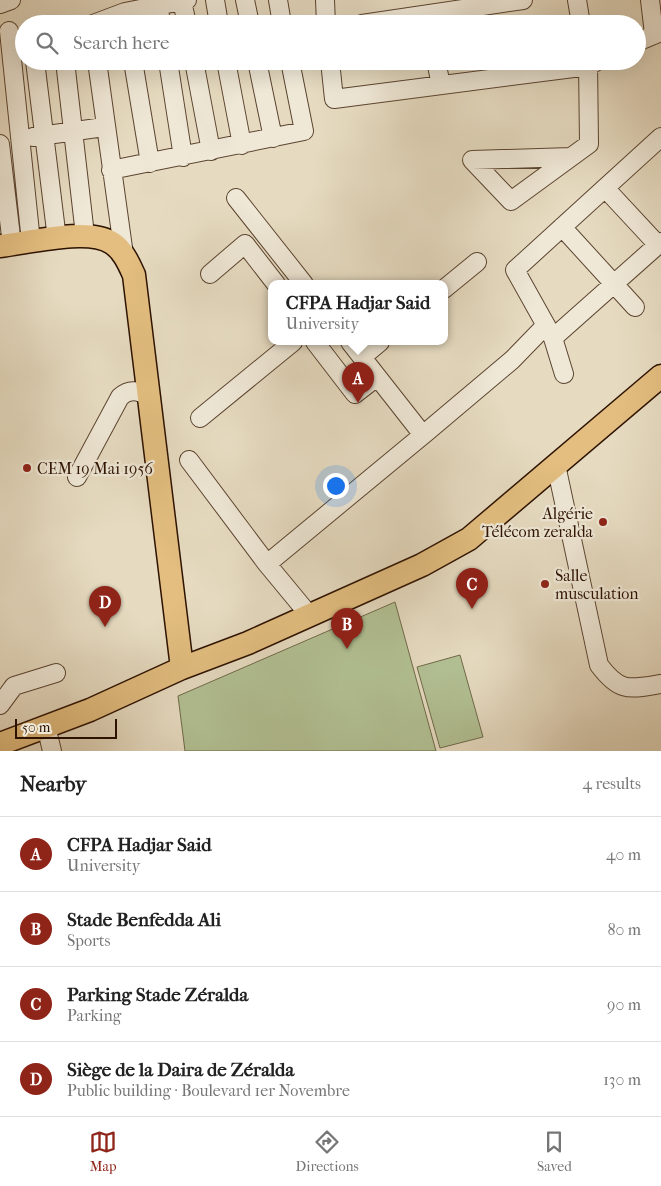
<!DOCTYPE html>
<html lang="en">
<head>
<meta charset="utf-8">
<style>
  :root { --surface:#fff; --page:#f6f6f6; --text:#222; --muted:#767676; --line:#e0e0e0; --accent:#8f2418 }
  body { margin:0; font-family:"IM FELL French Canon",serif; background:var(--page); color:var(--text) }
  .scale { position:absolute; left:15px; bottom:12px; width:102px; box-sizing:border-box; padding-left:5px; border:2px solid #2d1200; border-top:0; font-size:14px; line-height:18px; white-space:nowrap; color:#2d1200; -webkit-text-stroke:4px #efe8d7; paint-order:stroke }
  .you { position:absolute; left:335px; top:485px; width:18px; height:18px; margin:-12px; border:4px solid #fff; border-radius:50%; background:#1a73e8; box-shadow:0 0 0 8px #1a73e833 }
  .badge { display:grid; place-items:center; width:32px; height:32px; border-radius:50%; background:var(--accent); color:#fff; font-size:16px; font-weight:700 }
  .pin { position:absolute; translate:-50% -41px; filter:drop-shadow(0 1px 2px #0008) }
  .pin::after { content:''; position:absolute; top:26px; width:18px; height:15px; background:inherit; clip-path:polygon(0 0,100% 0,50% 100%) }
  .popup { position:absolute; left:268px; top:280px; width:180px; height:65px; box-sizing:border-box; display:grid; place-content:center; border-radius:10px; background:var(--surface); filter:drop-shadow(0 1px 4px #0005); font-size:16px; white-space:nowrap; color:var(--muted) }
  .popup b { font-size:19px; color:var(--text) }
  .popup::after { content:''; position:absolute; left:50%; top:100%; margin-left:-10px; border:10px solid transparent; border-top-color:var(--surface) }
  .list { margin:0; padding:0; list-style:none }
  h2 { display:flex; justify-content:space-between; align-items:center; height:65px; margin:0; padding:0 20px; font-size:21px }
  h2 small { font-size:16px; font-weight:400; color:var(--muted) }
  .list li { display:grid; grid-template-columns:32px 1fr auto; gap:15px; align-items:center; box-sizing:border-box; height:75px; padding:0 20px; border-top:1px solid var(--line) }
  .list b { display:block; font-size:19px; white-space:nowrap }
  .list p { margin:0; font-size:16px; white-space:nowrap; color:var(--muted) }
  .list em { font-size:16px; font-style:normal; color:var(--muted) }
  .icon { flex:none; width:28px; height:28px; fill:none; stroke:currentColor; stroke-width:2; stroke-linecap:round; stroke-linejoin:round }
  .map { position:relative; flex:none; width:661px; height:751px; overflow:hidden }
  .search { position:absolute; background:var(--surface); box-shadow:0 5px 20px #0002; left:15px; right:15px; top:15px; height:55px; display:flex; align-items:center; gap:12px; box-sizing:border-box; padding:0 18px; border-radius:28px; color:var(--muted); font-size:19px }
  .sheet { height:365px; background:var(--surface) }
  nav { display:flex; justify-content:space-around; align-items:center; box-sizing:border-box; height:70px; border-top:1px solid var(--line); background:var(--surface); font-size:14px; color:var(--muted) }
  nav a { display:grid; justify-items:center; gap:2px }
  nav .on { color:var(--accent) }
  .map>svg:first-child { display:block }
</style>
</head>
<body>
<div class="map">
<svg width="661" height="751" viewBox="0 0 661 751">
  <rect width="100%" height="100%" fill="#e6dbc1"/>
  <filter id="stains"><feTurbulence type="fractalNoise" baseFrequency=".004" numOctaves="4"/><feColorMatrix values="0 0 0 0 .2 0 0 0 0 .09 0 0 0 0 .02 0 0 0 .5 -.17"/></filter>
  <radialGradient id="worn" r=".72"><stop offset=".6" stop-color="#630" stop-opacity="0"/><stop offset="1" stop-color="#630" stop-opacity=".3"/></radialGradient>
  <path fill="#b2c194" stroke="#706a4a" d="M395 602 436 751H185L178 696Z
    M460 655 483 737 440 748 417 667Z"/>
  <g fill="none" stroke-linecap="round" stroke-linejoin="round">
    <defs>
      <path id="minor" d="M158 0 161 24
        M215 0 219 24
        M245 0 250 24
        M278 0 282 24
        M325 0 326 24
        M577 0 581 24
        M650 0 654 34
        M182 1 187 24
        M0 4 11 0
        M93 24 125 12 187 0
        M362 24 523 0
        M9 31 31 242
        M637 42 661 32
        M35 61 57 239
        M65 61 85 235
        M97 61 124 255
        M133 61 150 163
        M168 61 183 157
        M194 61 211 151
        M226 61 242 145
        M257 61 273 138
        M330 61 334 99 589 66 597 61
        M436 61 441 85
        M33 137 104 127
        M0 144 12 245
        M571 157 472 160 511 201 589 144 588 61
        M111 170 304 131 290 61
        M605 188 658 245
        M236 198 304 284
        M562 227 635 307
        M210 274 245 244 276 284
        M444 289 477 262
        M553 338 661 242
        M315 342 355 394 377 377
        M362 357 380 342
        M564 374 553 338 515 270 661 137
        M200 418 293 342
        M423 435 512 360 546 325
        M189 460 267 564 310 616
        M556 465 599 665C620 693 629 689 661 684
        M77 477 120 397C130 388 138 391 149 396
        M267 564 423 435 350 342
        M0 705 14 686 56 673
        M46 726 52 751"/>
      <path id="major" d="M0 246C28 243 88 227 112 243 123 250 129 264 134 275L182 668
        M0 744 90 710 182 668 248 643 422 565 469 539 661 376"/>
    </defs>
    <use href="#minor" stroke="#5b4430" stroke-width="20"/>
    <use href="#major" stroke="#2d1200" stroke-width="25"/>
    <use href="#minor" stroke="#efe8d7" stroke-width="18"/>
    <use href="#major" stroke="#e3be80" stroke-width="22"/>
  </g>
  <g fill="#8f2418" stroke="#efe8d7" stroke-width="2">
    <circle cx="27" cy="468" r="5"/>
    <circle cx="603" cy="522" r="5"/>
    <circle cx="545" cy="584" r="5"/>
  </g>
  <g text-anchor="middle" stroke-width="4.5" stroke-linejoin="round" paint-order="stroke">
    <g font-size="16" fill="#2d1200" stroke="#efe8d7" text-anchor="start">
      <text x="37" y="474">CEM 19 Mai 1956</text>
      <text x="593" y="519" text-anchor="end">Algérie<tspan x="593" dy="18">Télécom zeralda</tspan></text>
      <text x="555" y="581">Salle<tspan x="555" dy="18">musculation</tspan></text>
    </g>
  </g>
  <rect width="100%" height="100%" filter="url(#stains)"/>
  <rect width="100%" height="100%" fill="url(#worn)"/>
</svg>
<div class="scale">50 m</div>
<div class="you"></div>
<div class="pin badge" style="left:358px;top:403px">A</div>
<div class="popup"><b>CFPA Hadjar Said</b>University</div>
<div class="pin badge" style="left:347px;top:649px">B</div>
<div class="pin badge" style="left:472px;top:609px">C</div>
<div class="pin badge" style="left:105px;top:627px">D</div>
<div class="search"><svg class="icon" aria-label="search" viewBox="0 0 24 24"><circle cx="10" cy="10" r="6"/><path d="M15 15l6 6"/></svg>Search here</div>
</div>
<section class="sheet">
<h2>Nearby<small>4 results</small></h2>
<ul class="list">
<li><span class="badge">A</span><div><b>CFPA Hadjar Said</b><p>University</p></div><em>40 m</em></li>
<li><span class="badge">B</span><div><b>Stade Benfedda Ali</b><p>Sports</p></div><em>80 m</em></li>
<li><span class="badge">C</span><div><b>Parking Stade Zéralda</b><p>Parking</p></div><em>90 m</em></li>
<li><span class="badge">D</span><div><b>Siège de la Daira de Zéralda</b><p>Public building · Boulevard 1er Novembre</p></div><em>130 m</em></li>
</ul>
</section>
<nav>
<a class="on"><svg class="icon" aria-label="map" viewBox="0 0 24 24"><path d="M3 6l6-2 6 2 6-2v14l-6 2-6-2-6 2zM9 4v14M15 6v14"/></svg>Map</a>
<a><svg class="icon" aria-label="directions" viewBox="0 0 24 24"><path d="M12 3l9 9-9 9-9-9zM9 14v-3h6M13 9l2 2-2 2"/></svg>Directions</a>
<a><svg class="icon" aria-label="saved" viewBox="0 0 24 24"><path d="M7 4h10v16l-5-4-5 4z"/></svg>Saved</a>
</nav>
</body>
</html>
